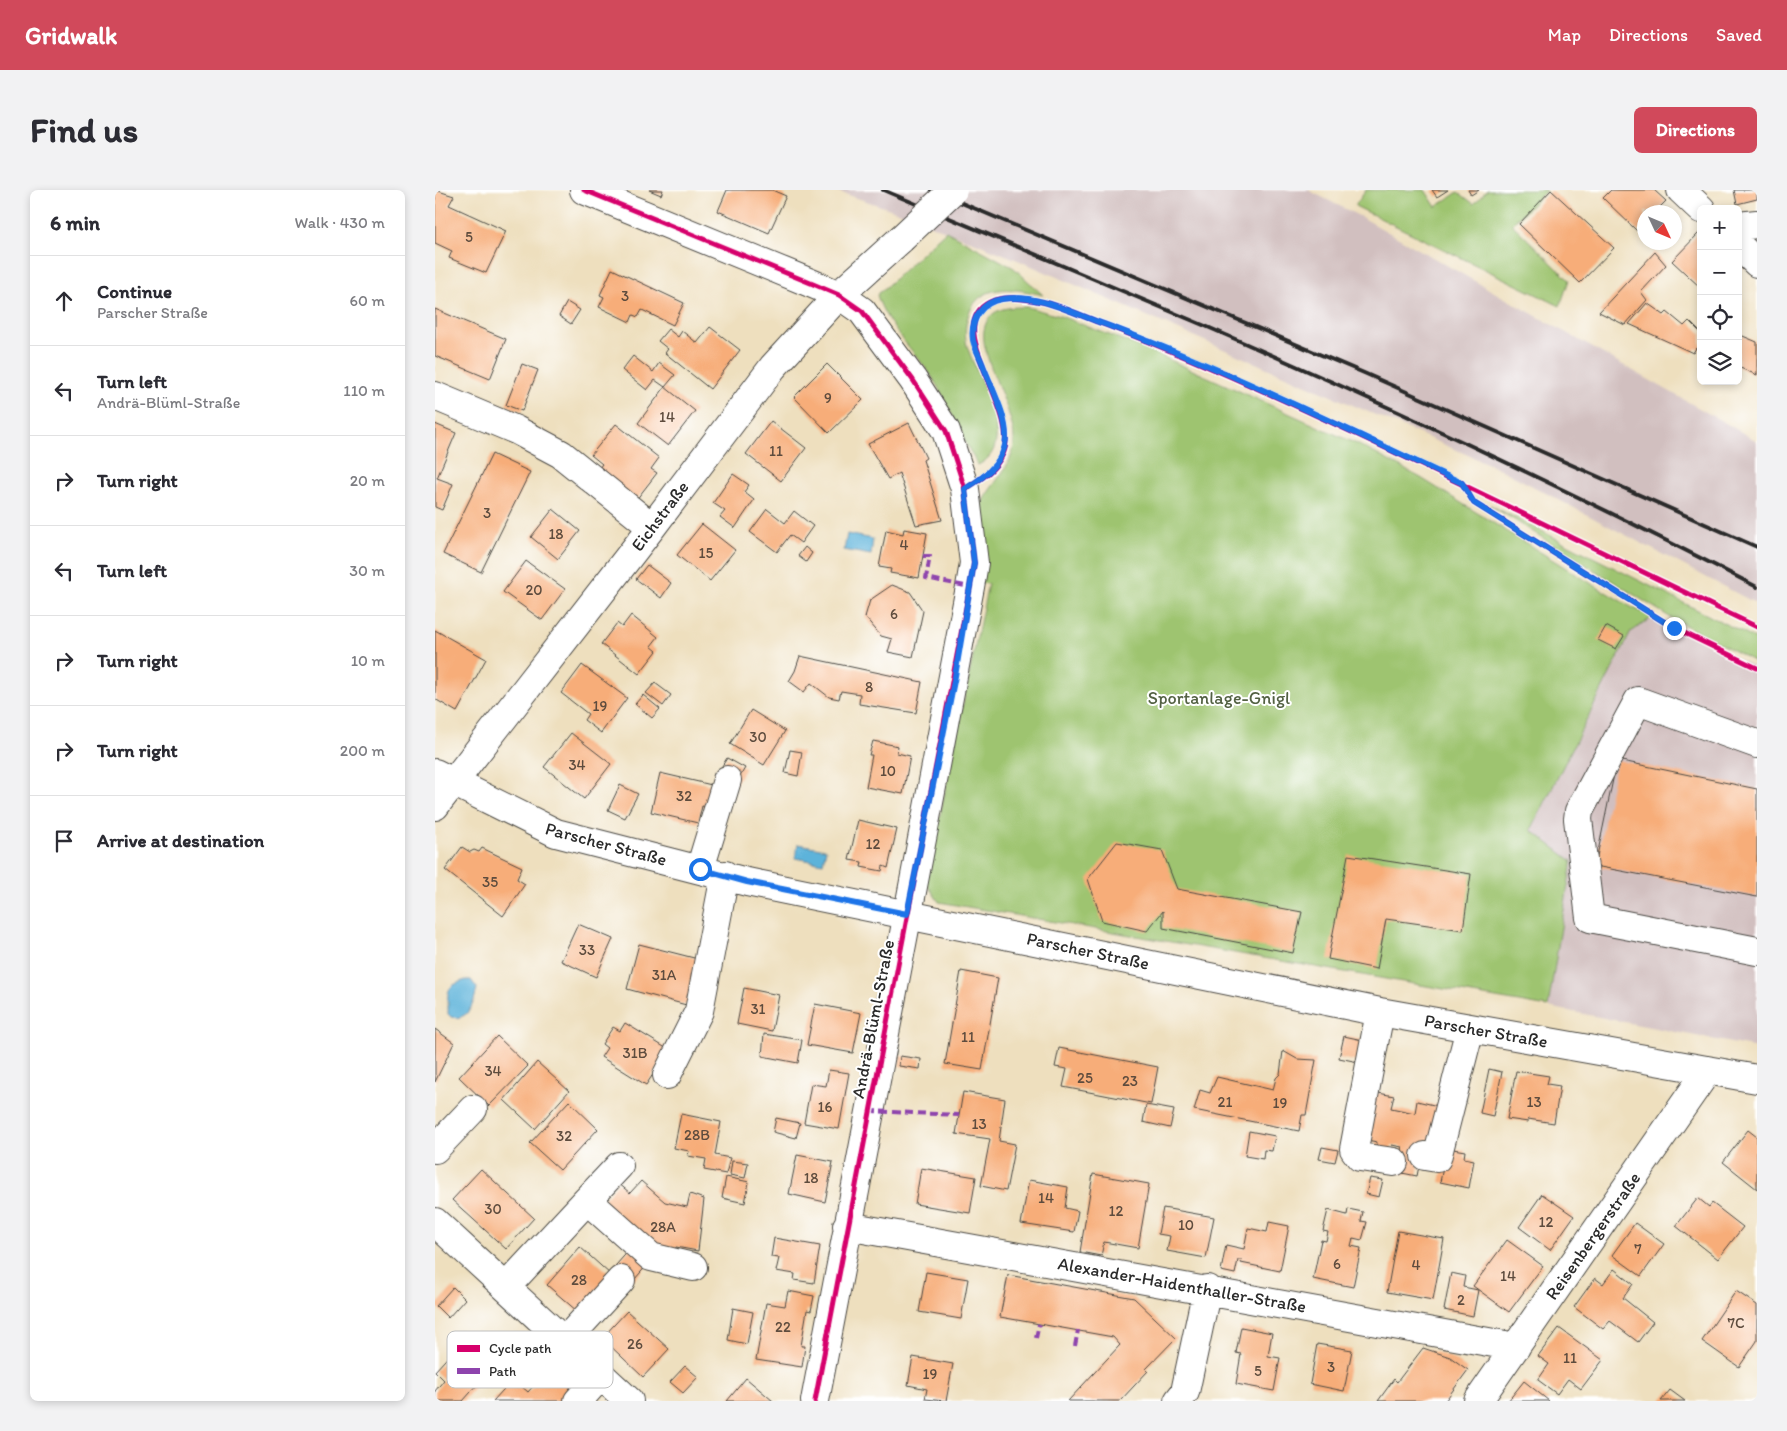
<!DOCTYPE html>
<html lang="en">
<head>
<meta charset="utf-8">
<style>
  :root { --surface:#fff; --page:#f2f2f3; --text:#2b2b33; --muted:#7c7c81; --line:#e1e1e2; --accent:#d1495b }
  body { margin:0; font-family:Itim,sans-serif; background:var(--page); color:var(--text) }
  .controls { position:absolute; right:15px; top:15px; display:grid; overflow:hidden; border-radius:8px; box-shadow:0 2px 8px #0003 }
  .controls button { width:45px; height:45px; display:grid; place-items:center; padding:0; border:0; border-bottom:1px solid var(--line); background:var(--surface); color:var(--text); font:25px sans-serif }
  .compass { position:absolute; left:1202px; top:15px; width:45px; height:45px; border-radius:50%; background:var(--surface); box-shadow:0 2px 8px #0003; rotate:134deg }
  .stop { position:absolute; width:15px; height:15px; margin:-11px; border:4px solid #1a73e8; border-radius:50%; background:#fff }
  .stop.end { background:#1a73e8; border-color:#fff; box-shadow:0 1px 5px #0008 }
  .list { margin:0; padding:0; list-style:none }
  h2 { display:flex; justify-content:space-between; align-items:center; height:65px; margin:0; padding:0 20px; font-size:21px }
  h2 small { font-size:16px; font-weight:400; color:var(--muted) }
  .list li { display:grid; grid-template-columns:32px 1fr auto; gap:15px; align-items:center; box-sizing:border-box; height:90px; padding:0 20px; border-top:1px solid var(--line) }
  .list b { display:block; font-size:19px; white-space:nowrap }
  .list p { margin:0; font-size:16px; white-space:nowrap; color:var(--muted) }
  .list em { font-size:16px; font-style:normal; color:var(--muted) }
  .icon { flex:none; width:28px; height:28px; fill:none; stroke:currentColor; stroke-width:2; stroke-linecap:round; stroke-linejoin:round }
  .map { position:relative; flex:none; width:1322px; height:1211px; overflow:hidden; border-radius:8px }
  header { display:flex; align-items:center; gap:30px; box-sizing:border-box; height:70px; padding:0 25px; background:var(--accent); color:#fff }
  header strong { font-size:24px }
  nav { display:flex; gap:28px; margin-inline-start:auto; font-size:18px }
  .intro { display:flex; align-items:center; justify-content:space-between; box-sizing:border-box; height:120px; padding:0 30px }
  h1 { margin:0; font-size:35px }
  .button { padding:12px 22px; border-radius:8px; background:var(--accent); color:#fff; font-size:18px; font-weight:700 }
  main { display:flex; gap:30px; padding:0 30px }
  aside { flex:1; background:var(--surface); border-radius:8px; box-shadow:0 2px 8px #0003 }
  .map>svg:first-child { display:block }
</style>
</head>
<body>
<header>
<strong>Gridwalk</strong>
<nav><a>Map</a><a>Directions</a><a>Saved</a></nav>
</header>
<div class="intro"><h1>Find us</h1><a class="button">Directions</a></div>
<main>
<aside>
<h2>6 min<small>Walk · 430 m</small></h2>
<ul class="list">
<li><svg class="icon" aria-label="ahead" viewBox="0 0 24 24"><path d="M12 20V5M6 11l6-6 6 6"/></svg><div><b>Continue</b><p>Parscher Straße</p></div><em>60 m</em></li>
<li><svg class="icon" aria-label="left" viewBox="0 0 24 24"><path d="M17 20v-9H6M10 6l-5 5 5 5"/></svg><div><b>Turn left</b><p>Andrä-Blüml-Straße</p></div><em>110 m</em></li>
<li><svg class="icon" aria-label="right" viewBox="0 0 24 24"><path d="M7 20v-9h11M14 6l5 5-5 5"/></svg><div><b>Turn right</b></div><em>20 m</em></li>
<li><svg class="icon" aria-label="left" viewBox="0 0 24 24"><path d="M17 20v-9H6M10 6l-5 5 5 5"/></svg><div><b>Turn left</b></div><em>30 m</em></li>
<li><svg class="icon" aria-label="right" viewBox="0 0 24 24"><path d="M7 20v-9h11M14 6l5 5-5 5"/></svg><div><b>Turn right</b></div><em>10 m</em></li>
<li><svg class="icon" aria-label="right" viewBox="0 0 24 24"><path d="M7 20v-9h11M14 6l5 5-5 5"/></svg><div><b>Turn right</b></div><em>200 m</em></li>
<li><svg class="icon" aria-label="arrive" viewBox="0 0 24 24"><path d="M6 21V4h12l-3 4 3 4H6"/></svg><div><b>Arrive at destination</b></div></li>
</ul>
</aside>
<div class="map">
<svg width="1322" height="1211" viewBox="0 0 1322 1211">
  <rect width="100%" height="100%" fill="#fff"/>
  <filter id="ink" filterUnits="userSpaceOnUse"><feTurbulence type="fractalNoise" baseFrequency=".02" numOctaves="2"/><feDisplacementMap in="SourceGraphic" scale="10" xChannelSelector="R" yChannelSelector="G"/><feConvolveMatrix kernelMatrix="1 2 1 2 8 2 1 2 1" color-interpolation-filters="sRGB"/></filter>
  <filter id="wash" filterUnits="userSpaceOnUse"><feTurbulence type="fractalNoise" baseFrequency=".0096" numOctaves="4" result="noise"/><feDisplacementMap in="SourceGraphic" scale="20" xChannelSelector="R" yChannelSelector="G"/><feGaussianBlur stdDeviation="1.12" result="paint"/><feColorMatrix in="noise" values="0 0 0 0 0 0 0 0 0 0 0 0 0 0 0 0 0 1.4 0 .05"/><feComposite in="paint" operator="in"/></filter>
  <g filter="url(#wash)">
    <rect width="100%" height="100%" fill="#eedfbe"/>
    <path fill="#d1bfbf" d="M398 0H873L930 29 1322 251V414L1063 278 578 68 458 20Z
      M1218 427 1322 478V858L1113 817 1137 671 1096 640 1196 442Z"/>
    <path fill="#9ec46f" stroke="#64784d" d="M931 0H990L1001 17 1023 2 1039 14 1052 0H1112L1077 34 1134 90 1125 116 920 16Z
      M511 41 579 78 608 105C583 99 549 92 536 119 530 131 529 143 532 156 541 185 586 255 543 275 526 248 515 216 497 187 479 160 451 136 442 105Z
      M592 117 625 126 706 157 922 254 986 288 1152 391 1196 417 1218 427 1196 442 1096 640 1137 671 1113 817 504 712 491 693 553 394 545 393C547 380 550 367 550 355 550 341 543 322 549 309 560 290 580 273 579 249 578 215 541 162 550 136 556 117 575 117 592 117Z
      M1055 315 1322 450V473L1233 426Z"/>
    <path fill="#5db3da" stroke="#446f82" d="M412 344 438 349 436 365 409 360Z
      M363 654 391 659 388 673 360 668Z
      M31 790H36L42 798C39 813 34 831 16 827L13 824C14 804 7 797 31 790Z"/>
    <g id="blocks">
      <path fill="#f7ad79" d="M0 0 19 6 14 15 71 41 51 83 14 68 17 61 0 53Z
        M214 0H228L226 5Z
        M292 0H337L351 6 334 43 283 21Z
        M997 0H1013L1002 7Z
        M1033 0H1044L1036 5Z
        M1116 0 1179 58 1145 93 1084 34Z
        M1176 0H1219L1231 11 1220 22H1210V34L1202 41 1168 8Z
        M1299 0H1322V9L1302 14Z
        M1264 43 1266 45V98L1237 71Z
        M1220 62 1231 75 1206 102 1212 110 1190 135 1164 122Z
        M177 79 249 113 238 135 207 120 203 127 198 125 195 132 164 117 169 107 165 105Z
        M132 112 145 120 136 134 124 126Z
        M1212 113 1229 125 1232 122 1249 136 1254 131 1266 143V160L1261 158 1258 163 1194 134Z
        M0 119 71 149 55 189 0 166Z
        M275 137 305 160 275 199 230 163 233 159 223 151 233 139 243 147 247 141 262 153Z
        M1303 144 1322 152V185L1303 177Z
        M198 166 218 182 224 173 240 185 230 197 220 190 212 200 187 180Z
        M87 174 103 180 87 221 71 215Z
        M392 174 428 210 394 243 359 207Z
        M230 197 260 221 233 256 203 233Z
        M336 231 371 258 346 291 311 264Z
        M474 233 491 268 488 270 507 330 481 335 464 283 453 289 433 254Z
        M0 234 21 243 2 288 18 294 7 320 0 317Z
        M181 234 224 268 216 279 222 283 201 310 162 281 167 274 156 265Z
        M57 264 95 282 46 382 8 364Z
        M298 284 314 295 309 302 319 310 300 338 285 327 290 321 278 313Z
        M118 319 145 341 123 369 96 347Z
        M332 319 350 333 359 321 378 336 366 353 355 345 342 362 315 342Z
        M267 334 300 360 275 391 242 365Z
        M469 339 492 343 484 388 455 383 456 379 444 377 451 340 468 344Z
        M370 357 377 363 371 372 363 366Z
        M91 371 130 399 107 430 68 402Z
        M212 375 236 393 226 408 201 389Z
        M457 395 475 402 488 421 478 467 453 462 457 449 446 446 430 427 435 410Z
        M196 425 223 447 216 456 222 461 204 484 166 454 182 433 187 437Z
        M1171 436 1189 446 1181 459 1163 450Z
        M0 440 51 469 22 522 0 509Z
        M365 466 487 492 481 523 424 514 425 504 406 501 404 509 394 507 376 493 369 502 354 491 360 481Z
        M147 475 192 508 166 543 149 530 153 524 126 503Z
        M220 493 236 505 228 516 211 503Z
        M208 505 225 519 217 528 200 514Z
        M316 520 350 541 329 575 295 554Z
        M136 543 176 574 149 609 109 577Z
        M438 551 463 556 462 563 475 566 468 604 431 597 437 565H434Z
        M355 560 367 562 363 586 350 583Z
        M292 568 310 578 300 595 282 584Z
        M1182 570 1322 599V707L1160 676Z
        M225 583 281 596 276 618 267 616 263 633 216 622Z
        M185 595 203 604 190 628 173 620Z
        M423 630 462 639 453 678 448 676 447 681 426 677 427 672 414 670Z
        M682 652 727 660 742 699 867 722 858 763 728 738V721L712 741 667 731 653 689Z
        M27 657 35 662 39 660 44 662 47 658 87 677 82 689 90 694 68 726 10 680Z
        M913 665 1036 684 1028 740 951 729 942 779 893 769Z
        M143 734 178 749 161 787 126 771Z
        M204 754 267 770 255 816 192 799Z
        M526 781 563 788 547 880 510 874Z
        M309 798 344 805 337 841 302 834Z
        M380 814 426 823 418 863 372 855Z
        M190 833 234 860 211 895 166 867 172 858 167 854 178 837 185 841Z
        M0 839 19 853 0 892Z
        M329 844 367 850 363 873 327 866Z
        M62 846 93 876 54 916 24 887Z
        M909 846 932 851 928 873 904 868Z
        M624 858 723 877 716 914 628 897 632 879 620 877Z
        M848 861 862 869 881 870 871 925H867L864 941 759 920 765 900 775 903 782 887 838 900 841 888 845 884Z
        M465 866 486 869 485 879 464 876Z
        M102 872 134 901 100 939 69 910Z
        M1054 879 1067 882 1058 926 1045 923Z
        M394 880 414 883 404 939 369 933 376 894 391 896Z
        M1081 881 1114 886 1112 894 1125 896 1119 933 1093 929V932L1072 929Z
        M933 901 959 906 956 918 980 923 982 911 1003 916 998 963 987 961 982 986 957 981 967 957 957 955 955 963 941 960 942 952 927 949Z
        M528 902 570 909 564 951 580 954 571 1001 546 996 555 949 521 944Z
        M134 911 163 939 125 980 95 953Z
        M711 915 739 920 735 938 708 932Z
        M246 924 286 932 280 965 295 968 291 984 269 980 271 969 253 966 254 961 239 958Z
        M341 928 365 933 361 948 338 942Z
        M1313 940 1322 947V999L1288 972Z
        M814 941 840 946 837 961 829 960 828 969 810 966Z
        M887 957 903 960 900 972 884 969Z
        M1012 958 1030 961 1029 968 1039 970 1034 998 1005 992Z
        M362 965 398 972 390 1012 354 1004Z
        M297 971 313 973 310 988 295 985Z
        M486 978 541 987 535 1023 480 1014Z
        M46 979 99 1028 71 1059 17 1010Z
        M658 984 714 994 703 1058 669 1052 666 1066 645 1062Z
        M291 987 314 992 310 1013 287 1008Z
        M935 988 948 990 944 1007 931 1004Z
        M594 990 633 997 630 1018 643 1021 639 1042 586 1034Z
        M206 991 230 1012 252 1017 255 1004 269 1009 263 1061 241 1057 239 1063 223 1059 164 1015 183 993 195 1003Z
        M1107 1004 1139 1026 1115 1060 1084 1037Z
        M1263 1008 1274 1017 1277 1013 1308 1037 1283 1069 1241 1036Z
        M728 1018 779 1027 771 1068 732 1061 735 1046 723 1044Z
        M913 1019 928 1022 926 1031 932 1032 927 1050 918 1048 916 1056 926 1058 918 1097 878 1089 886 1050 891 1051 893 1042 888 1041 893 1020 912 1025Z
        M834 1032 854 1036 845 1081 806 1073 807 1070H803L800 1084 786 1081 791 1055 809 1059 813 1038 832 1042Z
        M1200 1033 1229 1054 1206 1086 1177 1065Z
        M963 1041 1009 1049 998 1110 952 1102Z
        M339 1048 385 1056 379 1093 359 1090 360 1084 341 1081 344 1068 336 1067Z
        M1072 1050 1108 1076 1074 1122 1038 1096Z
        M145 1057 176 1085 143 1122 112 1095Z
        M196 1058 213 1074 199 1090 181 1075Z
        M1179 1079 1198 1094 1188 1108 1218 1132 1203 1152 1175 1131 1168 1139 1139 1117 1160 1088 1168 1094Z
        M491 1082 533 1089 526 1129 484 1122Z
        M1016 1083 1030 1086 1028 1097 1043 1100 1038 1126 1009 1120Z
        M573 1085 699 1108 741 1148 711 1179 713 1181 685 1211H633L685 1155 678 1147 565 1127Z
        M18 1097 30 1109 13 1128 1 1116Z
        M353 1101 379 1106 376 1121 372 1120 366 1156H370L367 1177 321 1170 331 1113 350 1116Z
        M1301 1101 1322 1115V1151L1304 1177 1267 1151Z
        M298 1118 318 1122 312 1154 293 1150Z
        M192 1121 234 1159 208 1187 167 1148Z
        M806 1137 837 1143 833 1166 845 1168 839 1201 801 1194 806 1164 801 1163Z
        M1124 1138 1168 1170 1146 1199 1133 1189 1122 1204 1103 1190 1114 1174 1103 1166Z
        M29 1149 59 1176 28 1211H0V1201L9 1190 0 1181Z
        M882 1154 917 1160 909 1201 875 1194Z
        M988 1158 1015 1167 1033 1180 1010 1211H943L959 1189 962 1192Z
        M478 1167 518 1174 511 1211 490 1209 492 1199 473 1195Z
        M250 1176 263 1187 248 1203 235 1192Z
        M114 1178 140 1202 132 1211H58L78 1189 93 1202Z
        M311 1188 338 1211H292Z
        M1089 1191 1114 1211H1073Z
        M1235 1200 1250 1211H1226Z"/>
    </g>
  </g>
  <g filter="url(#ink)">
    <use href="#blocks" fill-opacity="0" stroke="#484641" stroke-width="1"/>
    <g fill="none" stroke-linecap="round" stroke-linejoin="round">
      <defs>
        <path id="minor" d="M149 0 378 94 404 105 427 121 478 190 511 241 530 299 539 373 535 397 380 1211
          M1246 0 1266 19
          M1303 36 1322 34
          M1303 55 1322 73
          M0 206 81 240 126 264 217 337
          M1322 554 1203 511 1144 621 1143 629 1155 728 1322 761
          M0 583 121 643 312 692 945 822 1322 889
          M0 616 217 337 338 177 404 105 466 49
          M265 679 292 590
          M945 822 919 959 925 967 959 972
          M232 885 264 821 290 685
          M0 959 38 919
          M990 966 1002 968 1035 838
          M152 1010 184 976
          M0 1032 194 1211
          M412 1036 1081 1157
          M71 1097 152 1010 216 1067 258 1077
          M129 1152 186 1090
          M143 1211 166 1185
          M743 1211 750 1202 772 1099
          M1043 1211 1273 880"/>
      </defs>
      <use href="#minor" stroke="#484641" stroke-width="30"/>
      <use href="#minor" stroke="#fff" stroke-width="28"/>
      <path stroke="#2b2b2b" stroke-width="4" d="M448 0C555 45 662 90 768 135 955 216 1141 303 1322 397
        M496 0 929 183 1322 357"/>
      <defs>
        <path id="minor-bridge" d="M466 49 518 0"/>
      </defs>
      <use href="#minor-bridge" stroke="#484641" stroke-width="30" stroke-linecap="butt"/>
      <use href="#minor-bridge" stroke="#fff" stroke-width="28"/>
      <path stroke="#8e44ad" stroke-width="4" stroke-dasharray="8 4" stroke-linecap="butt" d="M488 366H495L491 388 535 397
        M434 921 524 925
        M601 1148 604 1134
        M640 1156 643 1140"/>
      <defs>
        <path id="cycleway" d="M149 0 378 94 404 105 427 121 478 190 511 241 530 299 539 373 535 397 380 1211
          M1027 293 1039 313 1239 438 1322 478
          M530 299C546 289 560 281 568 264 587 223 505 135 555 112 570 105 592 109 608 112 626 116 645 125 663 132 716 152 767 174 819 197 989 273 1154 357 1322 437"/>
      </defs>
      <use href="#cycleway" stroke="#fff" stroke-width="8"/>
      <use href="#cycleway" stroke="#d6006c" stroke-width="5"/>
    </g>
  </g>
  <g fill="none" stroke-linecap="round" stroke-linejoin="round" filter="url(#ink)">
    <path stroke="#1a73e8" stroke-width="6" d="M265 679 312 692 472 724 520 486 539 373 530 299C591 262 572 234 549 178 546 169 540 159 538 150 535 129 547 112 567 109 601 103 638 123 669 134 791 179 909 238 1027 293L1039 313 1239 438"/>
  </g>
  <g text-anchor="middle" stroke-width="4" stroke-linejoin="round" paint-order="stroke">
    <g font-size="15" fill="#5e4c3e">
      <text x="34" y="52">5</text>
      <text x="190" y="111">3</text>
      <text x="393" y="213">9</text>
      <text x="232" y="232">14</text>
      <text x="341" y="266">11</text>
      <text x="52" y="328">3</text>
      <text x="121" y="349">18</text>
      <text x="469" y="360">4</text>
      <text x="271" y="368">15</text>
      <text x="99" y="405">20</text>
      <text x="459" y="429">6</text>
      <text x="434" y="502">8</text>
      <text x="165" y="521">19</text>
      <text x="323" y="552">30</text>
      <text x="142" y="580">34</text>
      <text x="453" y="586">10</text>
      <text x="249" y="611">32</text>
      <text x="438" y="659">12</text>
      <text x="55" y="697">35</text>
      <text x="152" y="765">33</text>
      <text x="229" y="790">31A</text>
      <text x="323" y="824">31</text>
      <text x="533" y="852">11</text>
      <text x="200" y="868">31B</text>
      <text x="58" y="886">34</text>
      <text x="650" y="893">25</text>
      <text x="695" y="896">23</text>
      <text x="790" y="917">21</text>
      <text x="1099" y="917">13</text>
      <text x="845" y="918">19</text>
      <text x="390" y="922">16</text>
      <text x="544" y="939">13</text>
      <text x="262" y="950">28B</text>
      <text x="129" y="951">32</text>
      <text x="376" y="993">18</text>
      <text x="611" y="1013">14</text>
      <text x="58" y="1024">30</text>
      <text x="681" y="1026">12</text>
      <text x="1111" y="1037">12</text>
      <text x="751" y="1040">10</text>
      <text x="228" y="1042">28A</text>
      <text x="1203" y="1064">7</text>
      <text x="902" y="1079">6</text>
      <text x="981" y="1080">4</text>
      <text x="1073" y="1091">14</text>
      <text x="144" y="1095">28</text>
      <text x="1026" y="1115">2</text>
      <text x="1301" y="1138">7C</text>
      <text x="348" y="1142">22</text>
      <text x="200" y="1159">26</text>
      <text x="1135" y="1173">11</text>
      <text x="896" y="1182">3</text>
      <text x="823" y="1186">5</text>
      <text x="495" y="1189">19</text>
    </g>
    <g font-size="18" fill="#2b2b2b" stroke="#fff">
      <text transform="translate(225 326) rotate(-53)" y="6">Eichstraße</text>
      <text transform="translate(171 654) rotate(15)" y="6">Parscher Straße</text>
      <text transform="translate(653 761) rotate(12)" y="6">Parscher Straße</text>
      <text transform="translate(438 829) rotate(-79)" y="6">Andrä-Blüml-Straße</text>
      <text transform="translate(1051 841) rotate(10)" y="6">Parscher Straße</text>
      <text transform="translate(1158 1046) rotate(-55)" y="6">Reisenbergerstraße</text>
      <text transform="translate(747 1095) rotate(10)" y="6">Alexander-Haidenthaller-Straße</text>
    </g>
    <g font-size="18" fill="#536143" stroke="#fff">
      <text x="784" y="514">Sportanlage-Gnigl</text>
    </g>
  </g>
  <rect x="12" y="1141" width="166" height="57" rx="8" fill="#fff" stroke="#bfbfbf" stroke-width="1"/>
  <rect x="22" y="1155" width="23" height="7" fill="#d6006c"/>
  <rect x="22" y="1178" width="23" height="6" fill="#8e44ad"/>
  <g font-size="14" fill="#2b2b2b">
    <text x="54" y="1163">Cycle path</text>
    <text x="54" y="1186">Path</text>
  </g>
</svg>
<div class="controls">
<button>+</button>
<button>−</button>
<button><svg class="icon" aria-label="locate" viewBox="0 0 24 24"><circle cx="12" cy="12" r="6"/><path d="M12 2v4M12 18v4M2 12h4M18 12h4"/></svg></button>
<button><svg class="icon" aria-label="layers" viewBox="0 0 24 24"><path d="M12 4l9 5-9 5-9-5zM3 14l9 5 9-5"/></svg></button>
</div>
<svg class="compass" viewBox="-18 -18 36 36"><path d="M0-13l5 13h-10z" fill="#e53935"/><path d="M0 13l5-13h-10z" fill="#7c7c81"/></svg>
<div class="stop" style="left:265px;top:679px"></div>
<div class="stop end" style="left:1239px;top:438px"></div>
</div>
</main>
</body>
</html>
